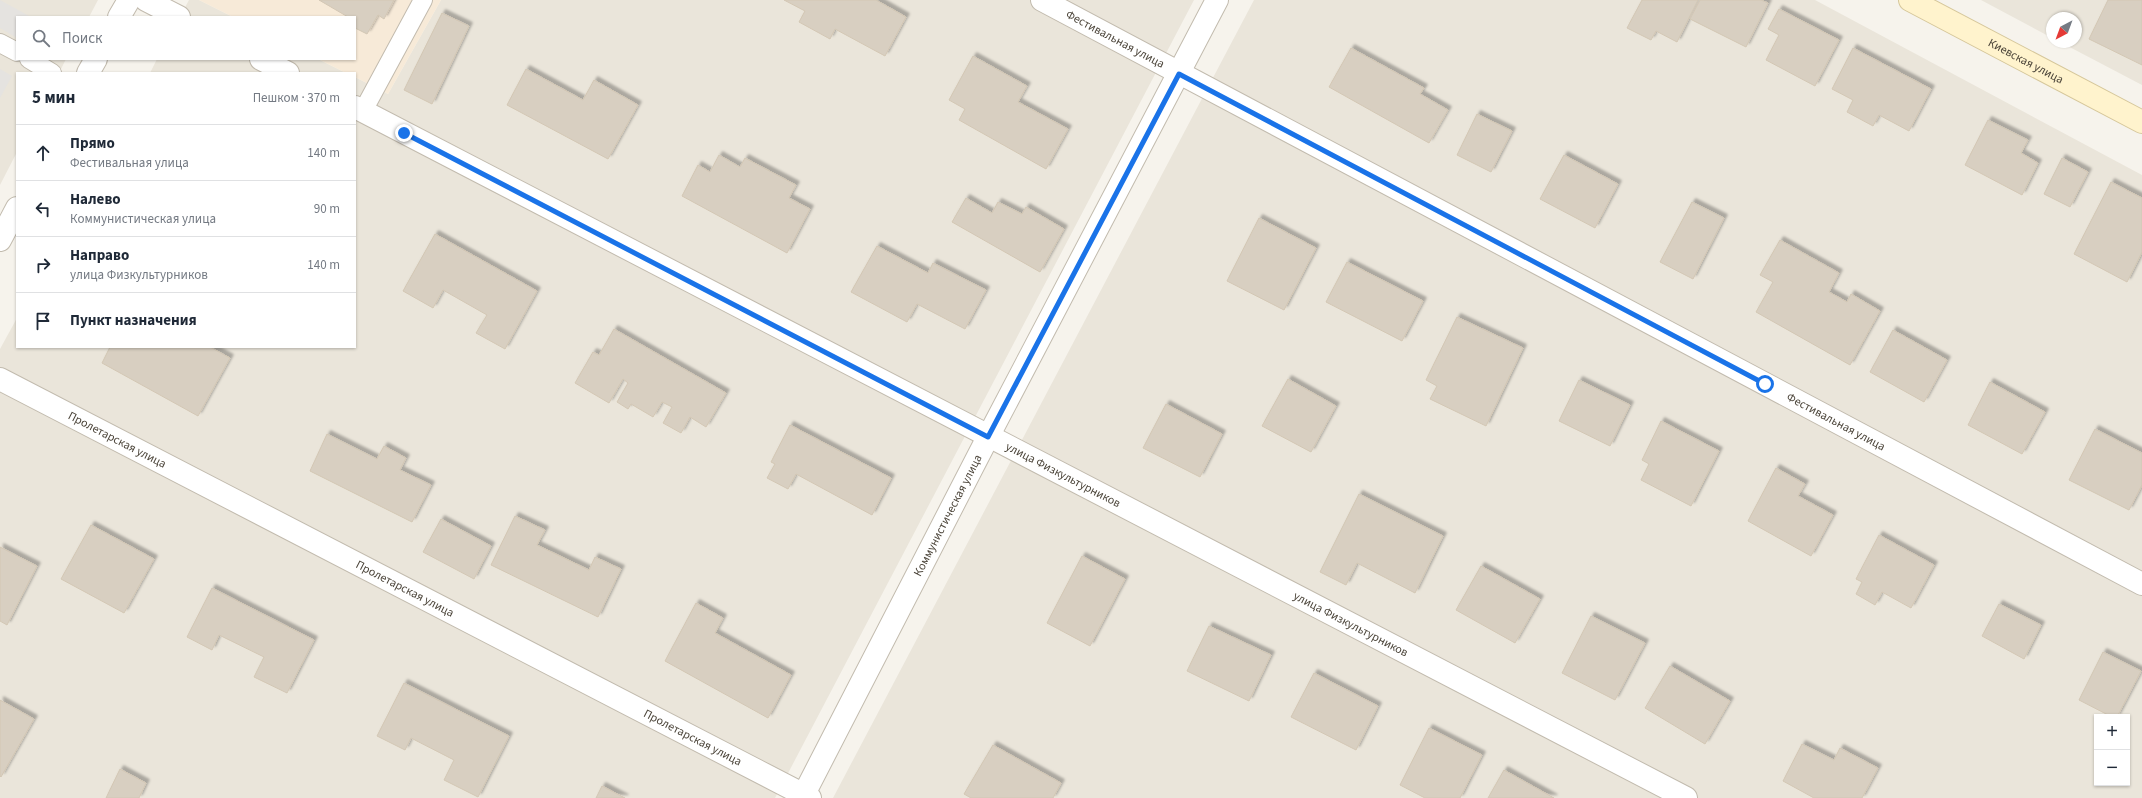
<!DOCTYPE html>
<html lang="ru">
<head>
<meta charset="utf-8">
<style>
  :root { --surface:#fff; --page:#f6f6f7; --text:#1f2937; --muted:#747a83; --line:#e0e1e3 }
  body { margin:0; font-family:"Source Sans 3",sans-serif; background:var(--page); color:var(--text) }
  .controls { position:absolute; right:12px; bottom:12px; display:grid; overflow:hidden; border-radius:0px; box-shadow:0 1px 3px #0004 }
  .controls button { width:36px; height:36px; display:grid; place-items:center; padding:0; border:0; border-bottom:1px solid var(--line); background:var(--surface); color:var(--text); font:20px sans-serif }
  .compass { position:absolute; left:2046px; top:12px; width:36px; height:36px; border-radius:50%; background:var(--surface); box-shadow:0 1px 3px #0004; rotate:221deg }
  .stop { position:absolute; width:12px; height:12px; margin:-9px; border:3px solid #1a73e8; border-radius:50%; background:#fff }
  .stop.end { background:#1a73e8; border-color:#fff; box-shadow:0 1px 4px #0008 }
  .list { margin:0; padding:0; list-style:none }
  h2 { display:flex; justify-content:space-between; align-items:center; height:52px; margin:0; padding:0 16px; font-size:17px }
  h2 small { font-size:13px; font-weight:400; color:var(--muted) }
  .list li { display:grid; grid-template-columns:26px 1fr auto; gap:12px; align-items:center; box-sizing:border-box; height:56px; padding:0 16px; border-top:1px solid var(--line) }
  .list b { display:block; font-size:15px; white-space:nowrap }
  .list p { margin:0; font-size:13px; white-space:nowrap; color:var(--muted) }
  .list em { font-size:13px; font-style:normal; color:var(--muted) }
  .icon { flex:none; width:22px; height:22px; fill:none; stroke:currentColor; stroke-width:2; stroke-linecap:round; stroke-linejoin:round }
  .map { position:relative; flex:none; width:2142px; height:798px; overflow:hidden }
  .search { position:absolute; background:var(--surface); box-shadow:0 1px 3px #0004; left:16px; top:16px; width:340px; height:44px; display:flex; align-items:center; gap:10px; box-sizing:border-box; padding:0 14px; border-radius:0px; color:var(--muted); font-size:15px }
  .panel { position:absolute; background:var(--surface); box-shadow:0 1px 3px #0004; left:16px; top:72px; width:340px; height:276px; border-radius:0px }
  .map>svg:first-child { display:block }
</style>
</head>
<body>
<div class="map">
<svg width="2142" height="798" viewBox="0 0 2142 798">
  <defs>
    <filter id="shadow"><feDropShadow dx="3.5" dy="-3.5" stdDeviation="1" flood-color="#0004"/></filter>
  </defs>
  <rect width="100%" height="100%" fill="#f6f3ec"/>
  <path fill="#eae5da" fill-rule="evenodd" d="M0 0H98L89 17H17V59H66L59 73H17V152L0 185Z
    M189 0H199L233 17H180Z
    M441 0H1194L775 798H0V349L17 318V347H355V77L388 94Z
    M1254 0H1815L2142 175V798H833ZM2097 717H2127V783H2097Z
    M1981 0H2142V85L2060 42H2076V18H2052V38Z
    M157 59H318L346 73H150Z"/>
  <path fill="#f7ead8" d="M199 0H441L388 94 355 77V73H346L318 59H355V17H233Z"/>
  <path fill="#e5e3e0" d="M0 0 31 17H17V38L0 28Z
    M0 69 12 76 0 98Z"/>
  <path fill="#d8cfc1" stroke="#d3c7b4" filter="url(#shadow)" d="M319 0H394L384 19 378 15 367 34 355 28V17H348Z
    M784 0H876L906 17 885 56 835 29 830 39 799 22 805 11Z
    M1642 0H1698L1677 42 1656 31 1651 40 1627 28Z
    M1700 0H1761L1768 3 1746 47 1690 19Z
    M2108 0H2142V65L2089 39Z
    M1779 9 1839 40 1815 86 1766 60 1779 35 1768 29Z
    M442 13 469 26 432 104 404 90Z
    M1351 48 1424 88 1420 94 1448 110 1429 143 1329 87Z
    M1853 48 1931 89 1909 131 1879 115 1873 126 1847 112 1853 100 1832 89Z
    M973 56 1027 86 1018 102 1068 129 1046 169 959 120 965 109 949 100Z
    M526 69 583 100 594 80 638 105 608 159 507 105Z
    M1477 114 1512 131 1491 172 1457 155Z
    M1988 120 2028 140 2021 153 2038 163 2022 195 1965 165Z
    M719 155 740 167 745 158 796 185 789 198 810 209 787 253 682 196 698 165 710 172Z
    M1564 155 1618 184 1595 228 1540 199Z
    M2062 158 2088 172 2070 207 2044 194Z
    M2111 182 2142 198V252L2127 282 2074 254Z
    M966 198 992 213 998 202 1022 214 1026 207 1064 229 1040 272 952 222Z
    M1692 202 1724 218 1693 279 1660 262Z
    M1259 218 1316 248 1284 310 1227 281Z
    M435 234 537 291 505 349 476 333 487 315 443 290 433 308 403 291Z
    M1780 240 1839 273 1829 292 1847 302 1851 294 1880 311 1850 365 1756 312 1773 282 1760 275Z
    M877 246 928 273 933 263 986 290 965 329 917 304 907 322 851 292Z
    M1347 262 1423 301 1402 341 1326 302Z
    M1457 317 1523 348 1486 426 1430 399 1437 386 1426 380Z
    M614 329 726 393 706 427 690 417 681 433 663 423 672 407 662 402 653 417 631 404 628 409 617 402 628 383 623 379 609 403 575 383 593 352 599 355Z
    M1893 330 1947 360 1924 402 1870 372Z
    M110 347H210L230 358 198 416 102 363Z
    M1288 379 1336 406 1311 452 1262 426Z
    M1579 380 1630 405 1610 446 1559 421Z
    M1990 382 2045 412 2022 454 1968 425Z
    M1166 404 1222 434 1200 477 1143 448Z
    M1661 421 1719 451 1691 506 1641 480 1649 464 1642 460Z
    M790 425 891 478 872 515 796 474 788 489 767 478 775 464 771 462Z
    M2095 429 2142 453V485L2129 510 2069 480Z
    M327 434 377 459 384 446 406 458 400 470 431 485 412 522 310 471Z
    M1776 468 1805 484 1798 496 1833 515 1811 556 1748 521Z
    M1359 494 1443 536 1415 593 1357 563 1346 585 1320 572Z
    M515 516 545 530 537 545 589 570 595 557 621 569 598 617 491 565Z
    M441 519 491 546 474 579 423 552Z
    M91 525 154 559 124 613 61 579Z
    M1879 535 1934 565 1911 608 1882 592 1875 605 1856 594 1862 582 1856 579Z
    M0 547 37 566 7 625 0 621Z
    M1082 556 1125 579 1090 646 1047 623Z
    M1481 566 1540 599 1515 643 1456 610Z
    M212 588 314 640 287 693 254 677 264 657 219 635 212 650 187 637Z
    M696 603 723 618 715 633 791 675 768 718 665 661Z
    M1999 604 2041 625 2024 659 1982 636Z
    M1591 616 1645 643 1615 700 1562 673Z
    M1209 626 1271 655 1249 701 1187 671Z
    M2103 652 2141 671 2117 717H2112L2079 700Z
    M1670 666 1730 701 1705 744 1645 708Z
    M1314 673 1378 706 1356 750 1291 717Z
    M404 683 509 736 478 797 444 780 454 760 411 738 405 750 377 736Z
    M0 700 34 719 1 777 0 776Z
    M1429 728 1482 755 1460 798H1425L1400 785Z
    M1802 744 1834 760 1840 748 1878 768 1862 798H1814L1783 781Z
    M993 745 1061 783 1053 798H971L964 794Z
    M120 769 146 783 139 798H106Z
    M1504 770 1554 798H1488Z
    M602 786 625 798H596Z"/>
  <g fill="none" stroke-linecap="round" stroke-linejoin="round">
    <defs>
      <path id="service" d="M0 43 17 52
        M29 59 52 73
        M363 111 423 0"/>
      <g id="minor">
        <path d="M146 0 179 17"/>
        <path id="s1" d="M1042 0 2142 584"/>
        <path d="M261 59 288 73"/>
        <path id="s2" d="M355 107 1686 798"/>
        <path id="s3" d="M0 379 810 798"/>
      </g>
      <g id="tertiary">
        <path d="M119 17 129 0"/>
        <path d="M88 73 96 59"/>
        <path d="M0 240 17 208"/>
        <path id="s4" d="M802 798 988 437 1217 0"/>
      </g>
      <g id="secondary">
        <path id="s5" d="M1910 0 2142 122"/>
      </g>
    </defs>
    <use href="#service" stroke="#c2bbae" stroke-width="20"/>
    <use href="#minor" stroke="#c2bbae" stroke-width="24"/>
    <use href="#tertiary" stroke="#c2bbae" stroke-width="24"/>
    <use href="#secondary" stroke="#d6c79b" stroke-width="24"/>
    <use href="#service" stroke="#fff" stroke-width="18"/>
    <use href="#minor" stroke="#fff" stroke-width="22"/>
    <use href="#tertiary" stroke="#fff" stroke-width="22"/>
    <use href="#secondary" stroke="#fff3cd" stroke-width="22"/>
  </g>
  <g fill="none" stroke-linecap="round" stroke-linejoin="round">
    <path stroke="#1a73e8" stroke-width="5" d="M404 133 988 437 1179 74 1765 384"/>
  </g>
  <g text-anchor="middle" stroke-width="3" stroke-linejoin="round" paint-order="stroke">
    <g font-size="12" fill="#4b4439" stroke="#fff">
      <text dy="4" stroke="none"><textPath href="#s1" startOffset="83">Фестивальная улица</textPath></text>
      <text dy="4" stroke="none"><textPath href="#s5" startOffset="131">Киевская улица</textPath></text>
      <text dy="4" stroke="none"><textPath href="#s1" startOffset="899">Фестивальная улица</textPath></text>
      <text dy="4" stroke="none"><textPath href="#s3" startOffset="132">Пролетарская улица</textPath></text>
      <text dy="4" stroke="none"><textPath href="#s2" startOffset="798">улица Физкультурников</textPath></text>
      <text dy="4" stroke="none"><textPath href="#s4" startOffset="318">Коммунистическая улица</textPath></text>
      <text dy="4" stroke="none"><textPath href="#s3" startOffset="456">Пролетарская улица</textPath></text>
      <text dy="4" stroke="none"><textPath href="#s2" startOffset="1122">улица Физкультурников</textPath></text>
      <text dy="4" stroke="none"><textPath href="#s3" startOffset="780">Пролетарская улица</textPath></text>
    </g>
  </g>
</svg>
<div class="controls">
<button>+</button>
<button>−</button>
</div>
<svg class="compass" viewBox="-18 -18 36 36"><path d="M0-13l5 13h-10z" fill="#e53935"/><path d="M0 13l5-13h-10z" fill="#747a83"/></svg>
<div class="stop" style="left:1765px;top:384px"></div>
<div class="stop end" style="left:404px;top:133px"></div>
<div class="search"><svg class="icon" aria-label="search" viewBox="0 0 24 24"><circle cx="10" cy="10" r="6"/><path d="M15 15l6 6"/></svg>Поиск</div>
<section class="panel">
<h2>5 мин<small>Пешком · 370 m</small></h2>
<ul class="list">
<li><svg class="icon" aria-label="ahead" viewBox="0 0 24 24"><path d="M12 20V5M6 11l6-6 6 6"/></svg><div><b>Прямо</b><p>Фестивальная улица</p></div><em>140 m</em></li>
<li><svg class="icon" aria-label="left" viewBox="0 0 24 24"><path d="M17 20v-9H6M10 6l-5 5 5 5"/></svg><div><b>Налево</b><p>Коммунистическая улица</p></div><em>90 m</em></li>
<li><svg class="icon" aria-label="right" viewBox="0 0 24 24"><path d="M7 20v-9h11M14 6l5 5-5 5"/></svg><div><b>Направо</b><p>улица Физкультурников</p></div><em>140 m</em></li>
<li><svg class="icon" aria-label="arrive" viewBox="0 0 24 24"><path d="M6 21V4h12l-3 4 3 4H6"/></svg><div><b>Пункт назначения</b></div></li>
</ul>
</section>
</div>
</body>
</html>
